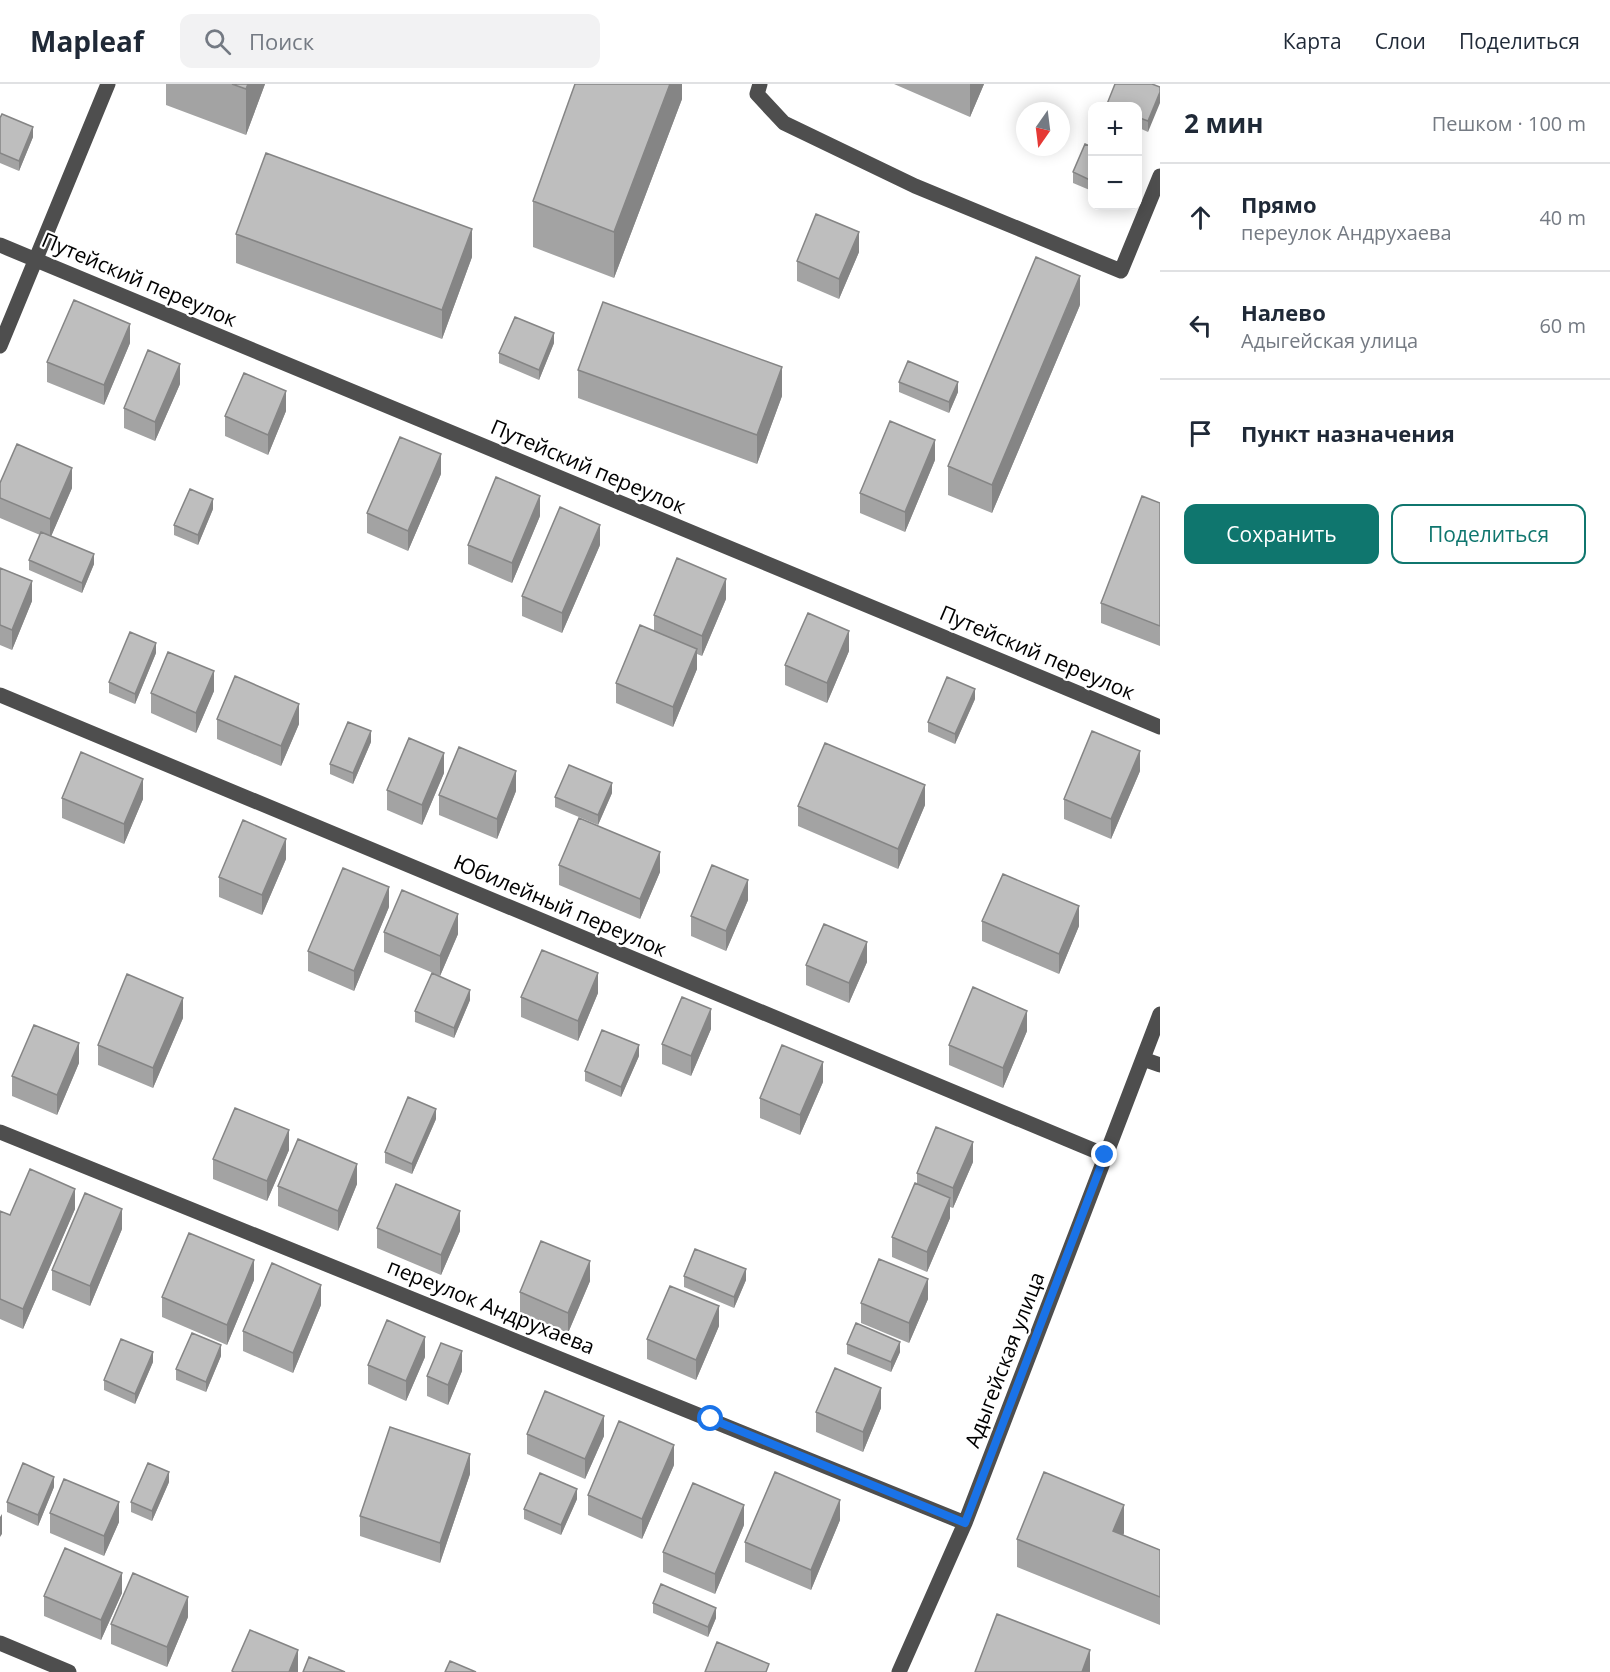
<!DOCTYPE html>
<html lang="ru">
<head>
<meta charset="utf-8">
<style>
  :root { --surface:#fff; --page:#f2f2f3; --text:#1f2937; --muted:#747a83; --line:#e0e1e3; --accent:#0f766e }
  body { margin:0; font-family:"Open Sans",sans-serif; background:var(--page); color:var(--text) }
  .controls { position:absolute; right:18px; top:18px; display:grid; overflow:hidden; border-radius:12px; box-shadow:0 3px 15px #0003 }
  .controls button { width:54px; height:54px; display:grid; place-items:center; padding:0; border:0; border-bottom:2px solid var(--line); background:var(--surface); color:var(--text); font:30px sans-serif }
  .compass { position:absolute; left:1016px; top:18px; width:54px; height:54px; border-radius:50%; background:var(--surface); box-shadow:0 3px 15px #0003; rotate:194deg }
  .stop { position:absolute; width:18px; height:18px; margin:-14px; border:4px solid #1a73e8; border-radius:50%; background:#fff }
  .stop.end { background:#1a73e8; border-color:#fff; box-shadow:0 2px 6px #0008 }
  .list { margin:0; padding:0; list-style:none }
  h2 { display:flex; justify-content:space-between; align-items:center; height:78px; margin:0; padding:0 24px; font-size:26px }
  h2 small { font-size:20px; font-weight:400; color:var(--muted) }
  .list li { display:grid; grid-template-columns:39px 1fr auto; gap:18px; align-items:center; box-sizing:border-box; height:108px; padding:0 24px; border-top:2px solid var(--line) }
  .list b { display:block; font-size:22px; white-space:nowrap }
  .list p { margin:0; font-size:20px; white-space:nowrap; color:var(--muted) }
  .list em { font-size:20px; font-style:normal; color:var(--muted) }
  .actions { display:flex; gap:12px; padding:18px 24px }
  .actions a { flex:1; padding:14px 0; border:2px solid var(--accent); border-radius:12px; text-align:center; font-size:21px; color:var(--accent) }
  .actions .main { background:var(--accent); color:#fff }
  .icon { flex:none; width:33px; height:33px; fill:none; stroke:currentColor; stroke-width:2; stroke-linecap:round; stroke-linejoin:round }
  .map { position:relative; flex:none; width:1160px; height:1588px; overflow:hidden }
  header { display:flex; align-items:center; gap:36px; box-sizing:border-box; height:84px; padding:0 30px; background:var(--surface); border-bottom:2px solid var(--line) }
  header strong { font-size:28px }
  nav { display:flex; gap:33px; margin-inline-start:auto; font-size:21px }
  .search { width:420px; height:54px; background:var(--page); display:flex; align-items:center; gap:15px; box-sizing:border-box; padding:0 21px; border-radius:12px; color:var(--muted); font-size:22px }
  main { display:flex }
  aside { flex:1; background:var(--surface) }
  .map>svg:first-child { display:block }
</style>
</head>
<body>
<header>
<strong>Mapleaf</strong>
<div class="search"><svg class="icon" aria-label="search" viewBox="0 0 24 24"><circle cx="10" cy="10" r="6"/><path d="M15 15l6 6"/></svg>Поиск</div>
<nav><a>Карта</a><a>Слои</a><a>Поделиться</a></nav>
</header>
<main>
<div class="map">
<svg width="1160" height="1588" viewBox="0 0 1160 1588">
  <rect width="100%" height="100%" fill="#fff"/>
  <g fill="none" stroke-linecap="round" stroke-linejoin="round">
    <path stroke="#4e4e4e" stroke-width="15" d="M760 0 757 10 784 39 915 102 1121 187 1160 92
      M0 161 1160 643
      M0 262 108 0
      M0 611 1105 1071
      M1143 975 1160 981
      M0 1048 965 1439
      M0 1559 69 1588
      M899 1588 965 1439 1160 930"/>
  </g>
  <path fill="#a3a3a3" d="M166 0H265L246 51 166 21Z
    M682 0V15L614 194 533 163V117Z
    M894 0H984L970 33Z
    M1152 0 1148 48 1137 43V22H1107V20Z
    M0 34 33 53 19 87 0 79Z
    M1092 63V107L1073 99V88Z
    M236 150 472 173 442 255 236 179Z
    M859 168 839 215 797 197V177Z
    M1080 221 992 429 948 411V382Z
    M130 259 104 321 47 298V278Z
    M554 259 539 296 499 279V269Z
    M578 286 782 312 757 380 578 314Z
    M899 298 958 308 949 329 899 308Z
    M180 300 155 357 124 344V324Z
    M286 327 268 371 225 352V332Z
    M935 376 905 448 860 429V409Z
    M441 390 408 467 367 449V429Z
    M0 399 72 404 51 452 94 480 82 509 29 486V476L40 451 0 434Z
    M1160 419V562L1101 539V519Z
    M213 425 198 461 174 451V441Z
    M540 432 512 499 468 480V461Z
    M600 461 562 549 522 532V512Z
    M0 484 32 517 12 566 0 561Z
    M726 515 702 572 697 570V585L673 643 616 619V599L654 547V531Z
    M849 567 827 619 785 601V581Z
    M156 569 135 620 109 609V598Z
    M214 607 196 649 151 629V609Z
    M975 615 955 660 928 648V638Z
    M217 635 299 640 281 682 217 655Z
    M371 658 353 700 330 690V680Z
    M1140 687 1111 755 1064 735V715Z
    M444 689 422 741 387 726V706Z
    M516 707 497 755 439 731V711Z
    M612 709 598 741 555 723V713Z
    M62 714 143 715 124 760 62 734Z
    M925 721 898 785 798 742V722Z
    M286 775 262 831 219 813V793Z
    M559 781 660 788 640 835 559 801Z
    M748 816 726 867 691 852V832Z
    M389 823 354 907 308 887V867Z
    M982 837 1079 842 1059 890 982 857Z
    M384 848 458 850 440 892 384 868Z
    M867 878 849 919 806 901V881Z
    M598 909 578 957 521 933V913Z
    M470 916 454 954 415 938V927Z
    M183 934 153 1004 98 981V961Z
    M711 945 691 992 662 980V960Z
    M1027 947 1003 1004 949 981V961Z
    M639 972 621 1013 585 997V987Z
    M79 979 57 1031 12 1012V992Z
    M823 998 800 1051 760 1034V1014Z
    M436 1035 412 1090 385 1079V1068Z
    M289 1066 267 1117 213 1095V1075Z
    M973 1078 953 1124 950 1123V1134L927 1188 892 1173V1153L917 1100V1089Z
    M357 1100 338 1147 278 1122V1102Z
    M75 1125 23 1245 0 1235V1127L10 1131Z
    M377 1144 460 1147 441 1191 377 1164Z
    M122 1145 90 1222 52 1206V1186Z
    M684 1192 746 1196 734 1224 684 1203Z
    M254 1196 227 1261 162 1233V1213Z
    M590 1197 568 1249 520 1228V1208Z
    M928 1215 909 1259 861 1239V1219Z
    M321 1221 293 1289 243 1267V1247Z
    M719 1242 696 1296 647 1275V1255Z
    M847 1260 900 1268 891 1288 847 1270Z
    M221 1272 206 1308 176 1296V1285Z
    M425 1273 406 1317 368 1300V1281Z
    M153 1278 135 1320 104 1306V1296Z
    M462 1287 448 1321 427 1312V1292Z
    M881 1324 863 1368 816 1348V1328Z
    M527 1350 604 1352 585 1395 527 1370Z
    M674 1381 642 1455 588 1431V1411Z
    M470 1390 440 1479 360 1452V1432Z
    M169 1398 152 1437 131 1428V1418Z
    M54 1403 38 1442 7 1428V1418Z
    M577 1415 561 1451 524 1435V1425Z
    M50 1429 119 1438 104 1472 50 1449Z
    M840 1436 811 1506 745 1478V1458Z
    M744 1441 715 1510 663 1488V1468Z
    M1124 1449 1123 1451 1160 1466V1541L1017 1483V1455Z
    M122 1509 101 1556 44 1532V1512Z
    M653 1519 716 1534 708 1553 653 1529Z
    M188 1533 167 1583 111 1560V1540Z"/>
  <path fill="#858585" d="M248 0H265L246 51V5Z
    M670 0H682V15L614 194V148Z
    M970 0H984L970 33Z
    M1160 8V19L1148 48V37Z
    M33 43V53L19 87V77Z
    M472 145V173L442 255V226Z
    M859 148V168L839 215V195Z
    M1080 192V221L992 429V401Z
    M130 240V259L104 321V301Z
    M554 249V259L539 296V286Z
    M180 280V300L155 357V338Z
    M782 283V312L757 380V351Z
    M958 298V308L949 329V318Z
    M286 307V327L268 371V351Z
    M935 356V376L905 448V428Z
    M441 370V390L408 467V447Z
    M72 384V404L50 455V435Z
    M540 412V432L512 499V479Z
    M213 415V425L198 461V451Z
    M600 441V461L562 549V529Z
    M94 470V480L82 509V499Z
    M726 495V515L702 572V552Z
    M32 497V517L12 566V546Z
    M849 547V567L827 619V599Z
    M156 559V569L135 620V610Z
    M697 565V585L673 643V623Z
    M214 587V607L196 649V629Z
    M975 605V615L955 660V650Z
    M299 620V640L281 682V662Z
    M371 647V658L353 700V689Z
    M1140 667V687L1111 755V735Z
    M444 669V689L422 741V721Z
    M516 687V707L497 755V735Z
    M143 695V715L124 760V740Z
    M612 699V709L598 741V731Z
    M925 701V721L898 785V765Z
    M286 755V775L262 831V811Z
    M660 768V788L640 835V815Z
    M748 796V816L726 867V847Z
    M389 803V823L354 907V887Z
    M1079 822V842L1059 890V870Z
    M458 830V850L440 892V872Z
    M867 858V878L849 919V899Z
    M598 889V909L578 957V937Z
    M470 906V916L454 954V944Z
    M183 914V934L153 1004V984Z
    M711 925V945L691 992V972Z
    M1027 927V947L1003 1004V984Z
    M79 959V979L57 1031V1011Z
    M639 961V972L621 1013V1003Z
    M823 978V998L800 1051V1031Z
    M436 1025V1035L412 1090V1080Z
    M289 1046V1066L267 1117V1097Z
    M973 1058V1078L953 1124V1104Z
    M357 1080V1100L338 1147V1127Z
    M75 1105V1125L23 1245V1225Z
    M950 1114V1134L927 1188V1168Z
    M122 1125V1145L90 1222V1202Z
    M460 1127V1147L441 1191V1171Z
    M254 1176V1196L227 1261V1241Z
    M590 1177V1197L568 1249V1229Z
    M746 1185V1196L734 1224V1213Z
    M928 1195V1215L909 1259V1239Z
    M321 1201V1221L293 1289V1269Z
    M719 1222V1242L696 1296V1276Z
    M425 1253V1273L406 1317V1297Z
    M900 1258V1268L891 1288V1278Z
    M221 1261V1272L206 1308V1298Z
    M462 1267V1287L448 1321V1301Z
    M153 1268V1278L135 1320V1310Z
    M881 1304V1324L863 1368V1348Z
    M604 1332V1352L585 1395V1375Z
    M674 1361V1381L642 1455V1435Z
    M470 1370V1390L440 1479V1459Z
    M169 1388V1398L152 1437V1427Z
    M54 1393V1403L38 1442V1431Z
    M577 1405V1415L561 1451V1441Z
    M840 1416V1436L811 1506V1486Z
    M119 1418V1438L104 1472V1452Z
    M744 1421V1441L715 1510V1490Z
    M1124 1421V1449L1113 1475V1447Z
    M2 1430V1450L0 1453V1433Z
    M122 1489V1509L101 1556V1536Z
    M188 1513V1533L167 1583V1563Z
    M716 1524V1534L708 1553V1543Z
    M298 1566V1588H289Z
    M1090 1566V1588H1082Z"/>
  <path fill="#bebebe" stroke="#858585" stroke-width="1.5" d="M232 0H248L246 5Z
    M575 0H670L614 148 533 117Z
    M1115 0H1152L1160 3V8L1148 37 1137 33V22H1112L1107 20Z
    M2 30 33 43 19 77 0 69V34Z
    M1085 60 1092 63V97L1073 88Z
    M266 69 472 145 442 226 236 150Z
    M816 130 859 148 839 195 797 177Z
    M1036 173 1080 192 992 401 948 382Z
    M74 216 130 240 104 301 47 278Z
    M603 218 782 283 757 351 578 286Z
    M515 233 554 249 539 286 499 269Z
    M148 266 180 280 155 338 124 324Z
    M908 277 958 298 949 318 899 298Z
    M244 289 286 307 268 351 225 332Z
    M890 337 935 356 905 428 860 409Z
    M400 353 441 370 408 447 367 429Z
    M17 360 72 384 50 435 0 414V399Z
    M496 393 540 412 512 479 468 461Z
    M190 405 213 415 198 451 174 441Z
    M1142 412 1160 419V542L1101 519Z
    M560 423 600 441 562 529 522 512Z
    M41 448 94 470 82 499 29 476Z
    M677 474 726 495 702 552 654 531Z
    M0 484 32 497 12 546 0 541Z
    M808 529 849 547 827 599 785 581Z
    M640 541 697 565 673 623 616 599Z
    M130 548 156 559 135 610 109 598Z
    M168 568 214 587 196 629 151 609Z
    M235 592 299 620 281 662 217 635Z
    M947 593 975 605 955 650 928 638Z
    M348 638 371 647 353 689 330 680Z
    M1092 647 1140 667 1111 735 1064 715Z
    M409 654 444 669 422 721 387 706Z
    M825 659 925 701 898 765 798 722Z
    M459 663 516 687 497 735 439 711Z
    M81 668 143 695 124 740 62 714Z
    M569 681 612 699 598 731 555 713Z
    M579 734 660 768 640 815 559 781Z
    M243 736 286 755 262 811 219 793Z
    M712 781 748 796 726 847 691 832Z
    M343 784 389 803 354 887 308 867Z
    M1003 790 1079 822 1059 870 982 837Z
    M402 806 458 830 440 872 384 848Z
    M824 840 867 858 849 899 806 881Z
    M542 866 598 889 578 937 521 913Z
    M432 889 470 906 454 944 415 927Z
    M127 890 183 914 153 984 98 961Z
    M973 903 1027 927 1003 984 949 961Z
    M682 913 711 925 691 972 662 960Z
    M34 941 79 959 57 1011 12 992Z
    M602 946 639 961 621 1003 585 987Z
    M782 961 823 978 800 1031 760 1014Z
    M408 1013 436 1025 412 1080 385 1068Z
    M235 1024 289 1046 267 1097 213 1075Z
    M936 1043 973 1058 953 1104 917 1089Z
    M298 1055 357 1080 338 1127 278 1102Z
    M30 1085 75 1105 23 1225 0 1215V1127L10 1131Z
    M915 1099 950 1114 927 1168 892 1153Z
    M396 1100 460 1127 441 1171 377 1144Z
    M85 1109 122 1125 90 1202 52 1186Z
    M189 1149 254 1176 227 1241 162 1213Z
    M541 1157 590 1177 568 1229 520 1208Z
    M695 1165 746 1185 734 1213 684 1192Z
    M879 1175 928 1195 909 1239 861 1219Z
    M272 1179 321 1201 293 1269 243 1247Z
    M670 1202 719 1222 696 1276 647 1255Z
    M387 1236 425 1253 406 1297 368 1281Z
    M856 1239 900 1258 891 1278 847 1260Z
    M192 1249 221 1261 206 1298 176 1285Z
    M121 1255 153 1268 135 1310 104 1296Z
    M441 1259 462 1267 448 1301 427 1292Z
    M835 1284 881 1304 863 1348 816 1328Z
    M545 1307 604 1332 585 1375 527 1350Z
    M619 1337 674 1361 642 1435 588 1411Z
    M390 1343 470 1370 440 1459 360 1432Z
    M23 1379 54 1393 38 1431 7 1418Z
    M148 1379 169 1388 152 1427 131 1418Z
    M775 1388 840 1416 811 1486 745 1458Z
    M1044 1388 1124 1421 1113 1447 1160 1466V1513L1017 1455Z
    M540 1389 577 1405 561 1441 524 1425Z
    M64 1395 119 1418 104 1452 50 1429Z
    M693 1399 744 1421 715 1490 663 1468Z
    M65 1464 122 1489 101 1536 44 1512Z
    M133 1489 188 1513 167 1563 111 1540Z
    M661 1500 716 1524 708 1543 653 1519Z
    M997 1530 1090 1566 1082 1588H975Z
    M250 1546 298 1566 289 1588H234L232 1587Z
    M717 1558 769 1580 766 1588H705Z
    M309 1573 345 1588H303Z
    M450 1577 476 1588H445Z"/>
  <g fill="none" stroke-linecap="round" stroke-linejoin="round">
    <path stroke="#1a73e8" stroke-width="8" d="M711 1335 965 1439 1105 1071"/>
  </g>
  <g text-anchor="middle" stroke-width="4.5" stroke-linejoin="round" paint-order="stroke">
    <g font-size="21" fill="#000" stroke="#fff">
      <text transform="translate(139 196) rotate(23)" y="7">Путейский переулок</text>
      <text transform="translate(588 383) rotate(23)" y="7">Путейский переулок</text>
      <text transform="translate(1037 569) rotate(23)" y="7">Путейский переулок</text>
      <text transform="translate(560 822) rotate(23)" y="7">Юбилейный переулок</text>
      <text transform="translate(491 1223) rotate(22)" y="7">переулок Андрухаева</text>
      <text transform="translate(1005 1276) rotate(-69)" y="7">Адыгейская улица</text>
    </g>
  </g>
</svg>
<div class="controls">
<button>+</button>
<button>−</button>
</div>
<svg class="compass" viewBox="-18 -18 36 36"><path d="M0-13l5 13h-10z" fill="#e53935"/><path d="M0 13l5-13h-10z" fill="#747a83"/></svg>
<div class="stop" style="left:711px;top:1335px"></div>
<div class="stop end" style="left:1105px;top:1071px"></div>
</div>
<aside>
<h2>2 мин<small>Пешком · 100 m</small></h2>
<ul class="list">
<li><svg class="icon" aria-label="ahead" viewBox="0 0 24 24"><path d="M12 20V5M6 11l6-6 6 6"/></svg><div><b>Прямо</b><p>переулок Андрухаева</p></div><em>40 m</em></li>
<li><svg class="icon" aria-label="left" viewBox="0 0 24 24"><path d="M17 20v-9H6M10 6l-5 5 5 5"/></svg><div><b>Налево</b><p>Адыгейская улица</p></div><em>60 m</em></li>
<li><svg class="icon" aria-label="arrive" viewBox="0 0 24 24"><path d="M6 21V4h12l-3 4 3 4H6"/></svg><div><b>Пункт назначения</b></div></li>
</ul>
<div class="actions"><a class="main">Сохранить</a><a>Поделиться</a></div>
</aside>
</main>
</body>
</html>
